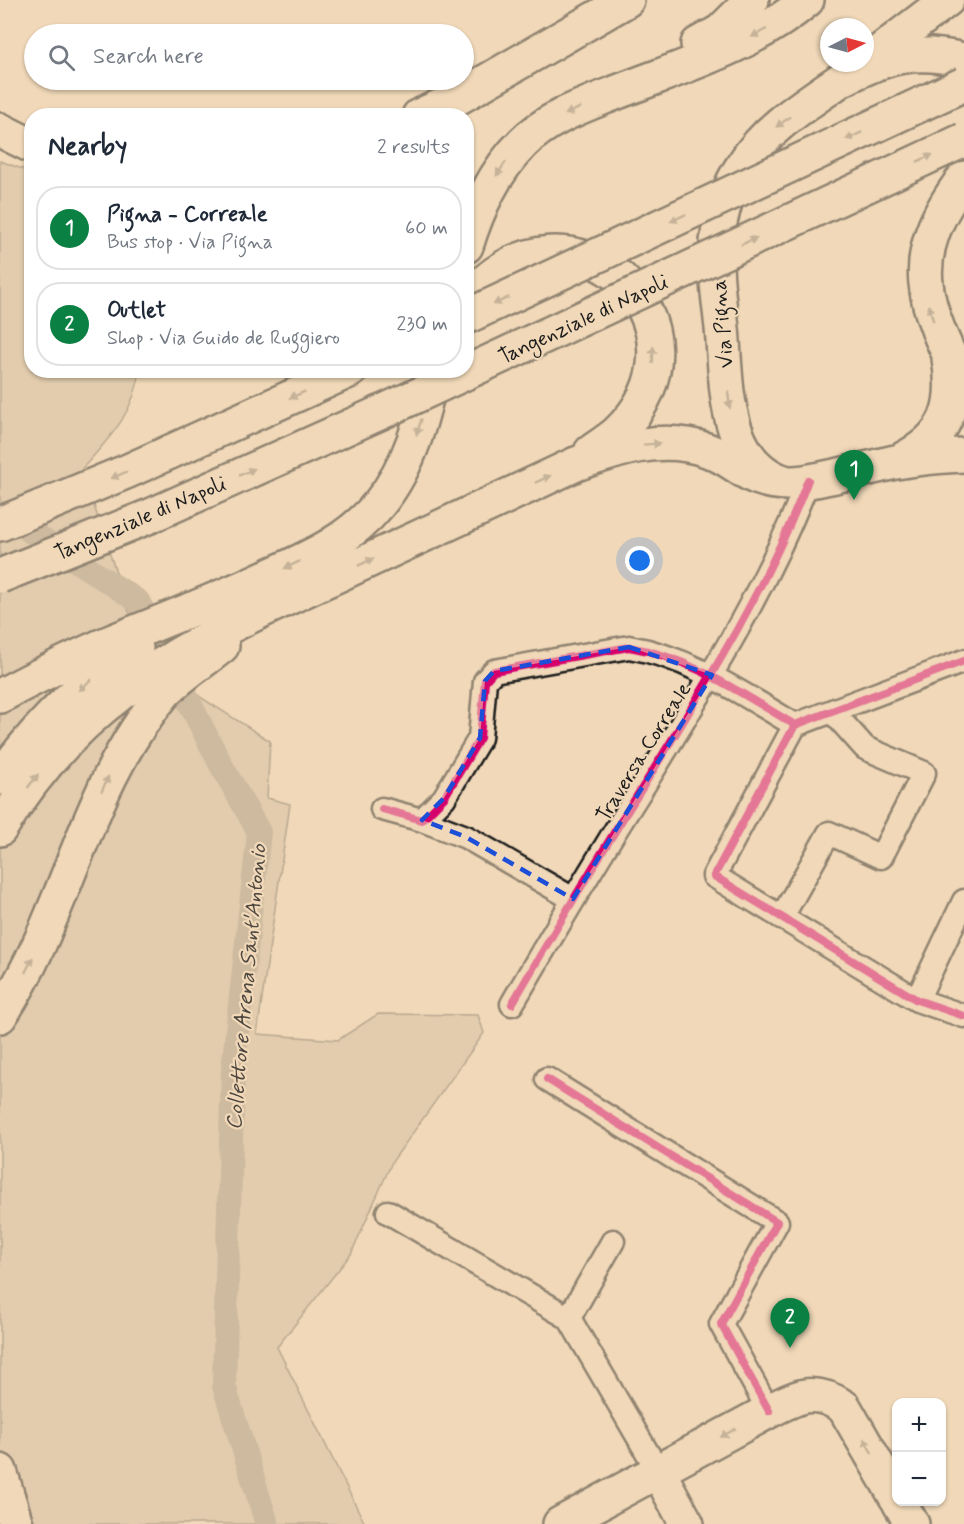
<!DOCTYPE html>
<html lang="en">
<head>
<meta charset="utf-8">
<style>
  :root { --surface:#fff; --page:#f6f6f7; --text:#1f2937; --muted:#747a83; --line:#e0e1e3; --accent:#0b8043 }
  body { margin:0; font-family:Mynerve,sans-serif; background:var(--page); color:var(--text) }
  .controls { position:absolute; right:18px; bottom:18px; display:grid; overflow:hidden; border-radius:12px; box-shadow:0 2px 4px #0004 }
  .controls button { width:54px; height:54px; display:grid; place-items:center; padding:0; border:0; border-bottom:2px solid var(--line); background:var(--surface); color:var(--text); font:30px sans-serif }
  .compass { position:absolute; left:820px; top:18px; width:54px; height:54px; border-radius:50%; background:var(--surface); box-shadow:0 2px 4px #0004; rotate:84deg }
  .you { position:absolute; left:640px; top:561px; width:21px; height:21px; margin:-15px; border:4px solid #fff; border-radius:50%; background:#1a73e8; box-shadow:0 0 0 9px #1a73e833 }
  .badge { display:grid; place-items:center; width:39px; height:39px; border-radius:50%; background:var(--accent); color:#fff; font-size:20px; font-weight:700 }
  .pin { position:absolute; translate:-50% -50px; filter:drop-shadow(0 2px 3px #0008) }
  .pin::after { content:''; position:absolute; top:32px; width:21px; height:18px; background:inherit; clip-path:polygon(0 0,100% 0,50% 100%) }
  .list { margin:0; padding:0; list-style:none }
  h2 { display:flex; justify-content:space-between; align-items:center; height:78px; margin:0; padding:0 24px; font-size:26px }
  h2 small { font-size:20px; font-weight:400; color:var(--muted) }
  .list li { display:grid; grid-template-columns:39px 1fr auto; gap:18px; align-items:center; box-sizing:border-box; height:84px; margin:0 12px 12px; padding:0 12px; border:2px solid var(--line); border-radius:24px }
  .list b { display:block; font-size:22px; white-space:nowrap }
  .list p { margin:0; font-size:20px; white-space:nowrap; color:var(--muted) }
  .list em { font-size:20px; font-style:normal; color:var(--muted) }
  .icon { flex:none; width:33px; height:33px; fill:none; stroke:currentColor; stroke-width:2; stroke-linecap:round; stroke-linejoin:round }
  .map { position:relative; flex:none; width:964px; height:1524px; overflow:hidden }
  .search { position:absolute; background:var(--surface); box-shadow:0 2px 4px #0004; left:24px; top:24px; width:450px; height:66px; display:flex; align-items:center; gap:15px; box-sizing:border-box; padding:0 21px; border-radius:33px; color:var(--muted); font-size:22px }
  .panel { position:absolute; background:var(--surface); box-shadow:0 2px 4px #0004; left:24px; top:108px; width:450px; height:270px; border-radius:24px }
  .map>svg:first-child { display:block }
</style>
</head>
<body>
<div class="map">
<svg width="964" height="1524" viewBox="0 0 964 1524">
  <rect width="100%" height="100%" fill="#f0d8b8"/>
  <filter id="ink" filterUnits="userSpaceOnUse"><feTurbulence type="fractalNoise" baseFrequency=".0167" numOctaves="2"/><feDisplacementMap in="SourceGraphic" scale="12" xChannelSelector="R" yChannelSelector="G"/><feConvolveMatrix kernelMatrix="1 2 1 2 8 2 1 2 1" color-interpolation-filters="sRGB"/></filter>
  <g filter="url(#ink)">
    <path fill="#d1bca1" stroke="#766c5e" stroke-width="1.5" d="M0 161 31 172 32 370 140 371C133 415 110 437 82 469L129 612 200 697 270 741 267 798 290 804 257 1034 338 1040 378 1014 478 1015 484 1033 392 1162 351 1254 277 1347 365 1524H0Z"/>
    <g fill="none" stroke-linecap="round" stroke-linejoin="round">
      <path stroke="#a49581" stroke-width="24" d="M2 513 138 601 220 763 259 832 233 1069 224 1386 267 1524"/>
      <defs>
        <path id="street" d="M795 725 714 876 917 1000 964 1016
          M382 809 422 820 444 798 480 738 485 681 494 671 629 647C690 657 742 694 795 725L964 661
          M422 820 466 837 573 899
          M782 917 829 833 881 857 924 773 865 748 832 711
          M917 1000 964 901
          M512 1004C555 930 598 857 644 785 704 688 767 588 808 480
          M547 1079 777 1222 721 1324 769 1411
          M388 1212 569 1318 658 1471
          M569 1318 613 1241"/>
        <path id="secondary" d="M870 59 947 0
          M864 63C824 94 770 121 743 165 728 187 720 215 717 242 714 270 719 300 722 328 727 381 722 462 784 482 801 487 874 466 896 462 918 458 941 456 964 455
          M845 78C888 55 916 49 964 60
          M419 116 454 100 627 0
          M0 130 32 146
          M964 178C903 259 923 303 964 385
          M903 459C947 437 957 406 949 358
          M658 1471 687 1524
          M899 1502 912 1524
          M560 1524 769 1411C799 1396 814 1387 844 1407L896 1497"/>
        <path id="highway" d="M698 44 721 31 752 0
          M466 246C478 208 494 172 523 143 546 119 580 107 610 95 677 68 752 47 807 0
          M466 302C569 173 728 327 617 433 609 440 599 446 591 452
          M0 524 128 471 351 370
          M0 696C36 677 73 658 111 642 163 621 215 601 266 577 308 558 349 541 379 504 411 465 422 418 433 370
          M0 778C37 727 82 681 136 648
          M0 829C86 687 198 640 342 573 420 537 498 500 576 464 619 449 662 434 707 450 742 463 743 481 787 483
          M0 1016C68 914 84 786 165 692 181 675 204 661 222 646
          M0 1471 16 1524"/>
      </defs>
      <use href="#street" stroke="#1c1c1c" stroke-width="27"/>
      <use href="#secondary" stroke="#1c1c1c" stroke-width="38"/>
      <use href="#highway" stroke="#1c1c1c" stroke-width="38"/>
      <use href="#street" stroke="#f0d8b8" stroke-width="22"/>
      <use href="#secondary" stroke="#f0d8b8" stroke-width="33"/>
      <use href="#highway" stroke="#f0d8b8" stroke-width="33"/>
      <defs>
        <path id="highway-bridge" d="M466 317 964 84
          M0 576 150 516 384 411 964 140"/>
      </defs>
      <use href="#highway-bridge" stroke="#1c1c1c" stroke-width="38" stroke-linecap="butt"/>
      <use href="#highway-bridge" stroke="#f0d8b8" stroke-width="33"/>
      <defs>
        <path id="cycleway" d="M795 725 714 876 917 1000 964 1016
          M382 809 422 820 444 798 480 738 485 681 494 671 629 647C690 657 742 694 795 725L964 661
          M512 1004C555 930 598 857 644 785 704 688 767 588 808 480
          M547 1079 777 1222 721 1324 769 1411"/>
      </defs>
      <use href="#cycleway" stroke="#f0d8b8" stroke-width="11"/>
      <use href="#cycleway" stroke="#d6006c" stroke-width="8"/>
    </g>
    <defs><path id="oneway-solid" d="M-6-.8H1V-3.2L6.5 0L1 3.2V.8H-6Z" transform="scale(1.5)"/></defs>
    <g fill="#918372">
      <use href="#oneway-solid" transform="translate(759 33) rotate(152)"/>
      <use href="#oneway-solid" transform="translate(573 111) rotate(155)"/>
      <use href="#oneway-solid" transform="translate(783 122) rotate(144)"/>
      <use href="#oneway-solid" transform="translate(854 136) rotate(155)"/>
      <use href="#oneway-solid" transform="translate(925 158) rotate(-25)"/>
      <use href="#oneway-solid" transform="translate(501 169) rotate(124)"/>
      <use href="#oneway-solid" transform="translate(678 218) rotate(155)"/>
      <use href="#oneway-solid" transform="translate(749 241) rotate(-25)"/>
      <use href="#oneway-solid" transform="translate(501 301) rotate(155)"/>
      <use href="#oneway-solid" transform="translate(931 313) rotate(-106)"/>
      <use href="#oneway-solid" transform="translate(653 355) rotate(-88)"/>
      <use href="#oneway-solid" transform="translate(297 395) rotate(156)"/>
      <use href="#oneway-solid" transform="translate(729 400) rotate(84)"/>
      <use href="#oneway-solid" transform="translate(419 427) rotate(108)"/>
      <use href="#oneway-solid" transform="translate(652 444) rotate(-4)"/>
      <use href="#oneway-solid" transform="translate(247 472) rotate(-24)"/>
      <use href="#oneway-solid" transform="translate(119 475) rotate(157)"/>
      <use href="#oneway-solid" transform="translate(543 479) rotate(-25)"/>
      <use href="#oneway-solid" transform="translate(366 562) rotate(-25)"/>
      <use href="#oneway-solid" transform="translate(292 565) rotate(155)"/>
      <use href="#oneway-solid" transform="translate(85 685) rotate(140)"/>
      <use href="#oneway-solid" transform="translate(33 781) rotate(-52)"/>
      <use href="#oneway-solid" transform="translate(105 784) rotate(-66)"/>
      <use href="#oneway-solid" transform="translate(29 965) rotate(-64)"/>
      <use href="#oneway-solid" transform="translate(728 1433) rotate(151)"/>
      <use href="#oneway-solid" transform="translate(868 1446) rotate(-120)"/>
    </g>
  </g>
  <path d="M0 0H964V1524H0ZM629 647 712 675 573 899 466 837 422 820 444 798 480 738 485 681 494 671Z" fill="#f0d8b8" fill-opacity=".55" fill-rule="evenodd"/>
  <path fill="none" stroke="#1d4ed8" stroke-width="4.5" stroke-dasharray="12 8" stroke-linejoin="round" d="M629 647 712 675 573 899 466 837 422 820 444 798 480 738 485 681 494 671Z"/>
  <g text-anchor="middle" stroke-width="4.5" stroke-linejoin="round" paint-order="stroke">
    <g font-size="21" fill="#1c1c1c" stroke="#f0d8b8">
      <text transform="translate(583 319) rotate(-25)" y="7">Tangenziale di Napoli</text>
      <text transform="translate(722 324) rotate(-95)" y="7">Via Pigna</text>
      <text transform="translate(140 518) rotate(-23)" y="7">Tangenziale di Napoli</text>
      <text transform="translate(643 752) rotate(-58)" y="7">Traversa Correale</text>
    </g>
    <g font-size="22" font-style="italic" fill="#4c463f" stroke="#f0d8b8">
      <text transform="translate(245 987) rotate(-85)" y="8">Collettore Arena Sant'Antonio</text>
    </g>
  </g>
</svg>
<div class="controls">
<button>+</button>
<button>−</button>
</div>
<svg class="compass" viewBox="-18 -18 36 36"><path d="M0-13l5 13h-10z" fill="#e53935"/><path d="M0 13l5-13h-10z" fill="#747a83"/></svg>
<div class="you"></div>
<div class="pin badge" style="left:854px;top:500px">1</div>
<div class="pin badge" style="left:790px;top:1348px">2</div>
<div class="search"><svg class="icon" aria-label="search" viewBox="0 0 24 24"><circle cx="10" cy="10" r="6"/><path d="M15 15l6 6"/></svg>Search here</div>
<section class="panel">
<h2>Nearby<small>2 results</small></h2>
<ul class="list">
<li><span class="badge">1</span><div><b>Pigna - Correale</b><p>Bus stop · Via Pigna</p></div><em>60 m</em></li>
<li><span class="badge">2</span><div><b>Outlet</b><p>Shop · Via Guido de Ruggiero</p></div><em>230 m</em></li>
</ul>
</section>
</div>
</body>
</html>
